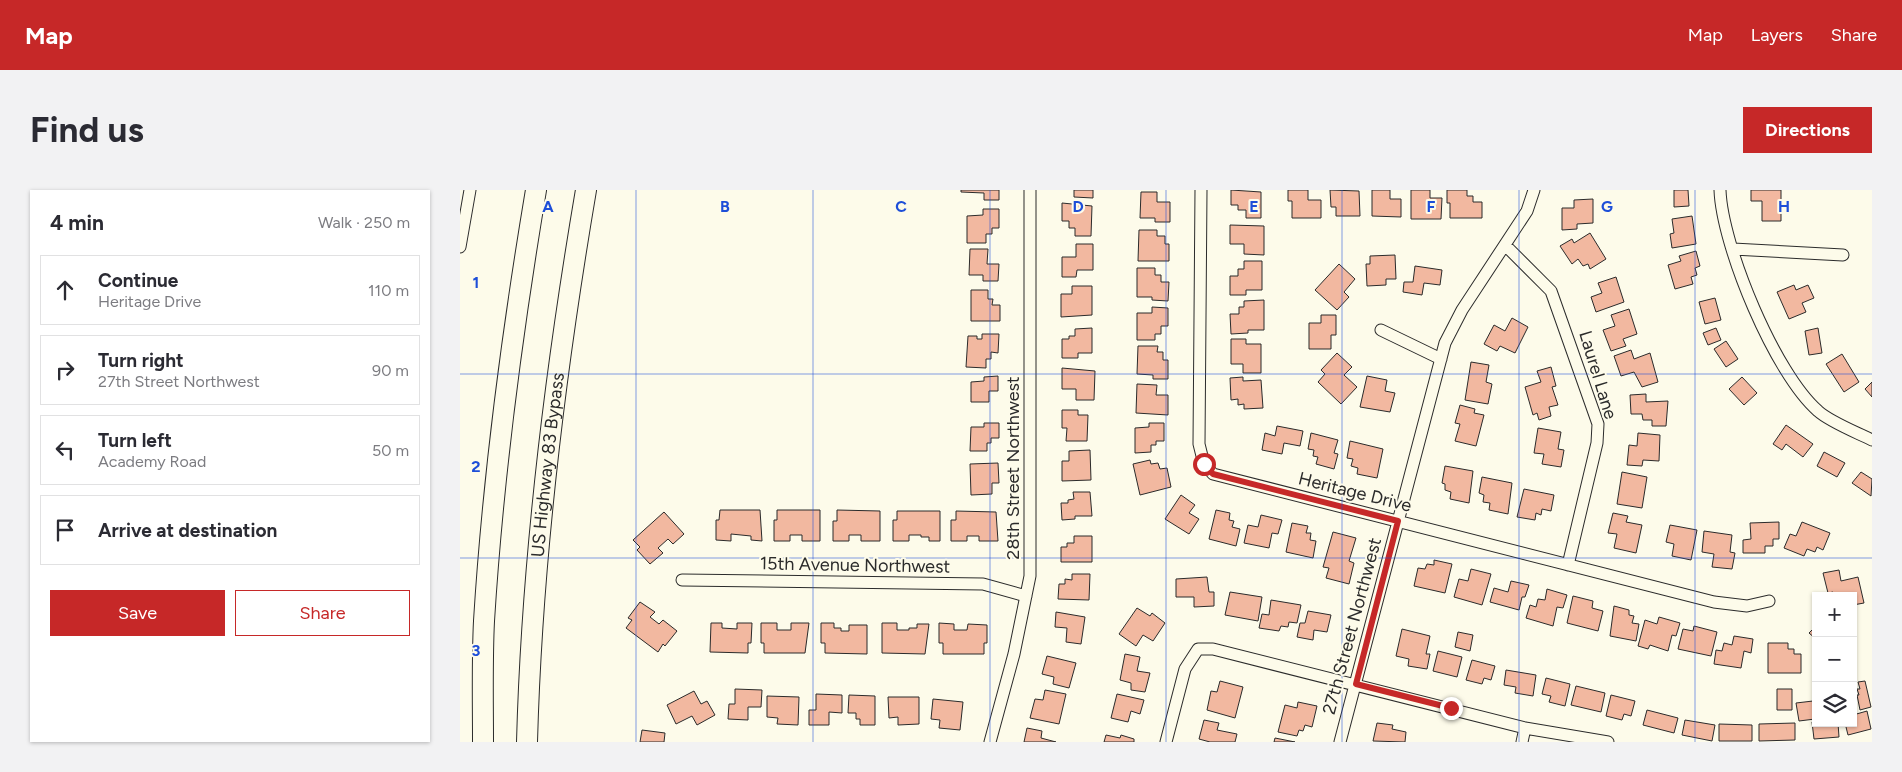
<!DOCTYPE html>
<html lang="en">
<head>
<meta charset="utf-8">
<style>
  :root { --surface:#fff; --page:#f2f2f3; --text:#2b2b33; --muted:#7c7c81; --line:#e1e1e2; --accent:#c62828 }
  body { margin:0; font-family:Figtree,sans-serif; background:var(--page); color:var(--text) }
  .controls { position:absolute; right:15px; bottom:15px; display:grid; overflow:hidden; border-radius:0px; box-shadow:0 1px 4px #0004 }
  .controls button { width:45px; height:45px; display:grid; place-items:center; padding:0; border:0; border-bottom:1px solid var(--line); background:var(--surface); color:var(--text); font:25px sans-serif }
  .stop { position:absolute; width:15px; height:15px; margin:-11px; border:4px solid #c62828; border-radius:50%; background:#fff }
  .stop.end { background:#c62828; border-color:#fff; box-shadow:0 1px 5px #0008 }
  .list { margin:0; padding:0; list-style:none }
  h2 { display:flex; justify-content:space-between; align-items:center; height:65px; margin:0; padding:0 20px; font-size:21px }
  h2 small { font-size:16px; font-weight:400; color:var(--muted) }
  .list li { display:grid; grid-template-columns:32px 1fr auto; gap:15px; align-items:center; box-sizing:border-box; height:70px; margin:0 10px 10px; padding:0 10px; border:1px solid var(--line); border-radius:0px }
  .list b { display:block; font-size:19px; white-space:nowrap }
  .list p { margin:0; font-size:16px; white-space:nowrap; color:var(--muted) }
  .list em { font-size:16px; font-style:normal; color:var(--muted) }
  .actions { display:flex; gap:10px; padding:15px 20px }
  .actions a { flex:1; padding:11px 0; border:1px solid var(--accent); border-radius:0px; text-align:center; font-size:18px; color:var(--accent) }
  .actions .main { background:var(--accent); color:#fff }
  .icon { flex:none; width:28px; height:28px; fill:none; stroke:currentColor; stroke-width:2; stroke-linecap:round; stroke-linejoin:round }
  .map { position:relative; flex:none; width:1412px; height:552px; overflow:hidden; border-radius:0px }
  header { display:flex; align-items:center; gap:30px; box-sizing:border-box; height:70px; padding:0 25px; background:var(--accent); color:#fff }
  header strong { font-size:24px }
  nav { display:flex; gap:28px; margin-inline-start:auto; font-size:18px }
  .intro { display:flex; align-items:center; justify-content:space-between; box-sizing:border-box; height:120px; padding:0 30px }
  h1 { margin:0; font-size:35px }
  .button { padding:12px 22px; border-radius:0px; background:var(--accent); color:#fff; font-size:18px; font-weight:700 }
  main { display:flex; gap:30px; padding:0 30px }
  aside { flex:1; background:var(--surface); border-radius:0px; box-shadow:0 1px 4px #0004 }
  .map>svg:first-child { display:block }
</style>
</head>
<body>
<header>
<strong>Map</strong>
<nav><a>Map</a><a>Layers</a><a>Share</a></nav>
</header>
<div class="intro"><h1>Find us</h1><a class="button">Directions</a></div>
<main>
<aside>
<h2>4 min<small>Walk · 250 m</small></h2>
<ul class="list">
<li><svg class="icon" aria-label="ahead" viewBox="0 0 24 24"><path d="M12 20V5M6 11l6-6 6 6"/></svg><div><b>Continue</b><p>Heritage Drive</p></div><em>110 m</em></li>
<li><svg class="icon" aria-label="right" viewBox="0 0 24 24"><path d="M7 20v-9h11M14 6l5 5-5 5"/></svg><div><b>Turn right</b><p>27th Street Northwest</p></div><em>90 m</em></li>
<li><svg class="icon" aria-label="left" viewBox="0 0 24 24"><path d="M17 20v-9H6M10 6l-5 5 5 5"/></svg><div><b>Turn left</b><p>Academy Road</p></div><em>50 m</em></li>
<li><svg class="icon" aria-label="arrive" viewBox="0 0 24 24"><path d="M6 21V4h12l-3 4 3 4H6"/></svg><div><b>Arrive at destination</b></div></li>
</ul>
<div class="actions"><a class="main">Save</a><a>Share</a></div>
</aside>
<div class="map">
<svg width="1412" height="552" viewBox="0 0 1412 552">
  <rect width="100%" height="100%" fill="#fdfbea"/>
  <path fill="#f2b8a0" stroke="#2b2b2b" d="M501 0H539V10H524V3L501 2Z
    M614 0H633V8L614 7Z
    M771 0 801 2V28H786V20H778V15H771Z
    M828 0H848V10H861V28H832V11H828Z
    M870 0 899 1 900 26H876V17H871Z
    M912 0H930V9H941V27L912 26Z
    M951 0H970V8H982L981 29H951Z
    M987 0H1007V6H1013V12H1022V28H990V13H987Z
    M1214 0H1228L1229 16 1214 17Z
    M1291 0H1321V31H1302V11H1291Z
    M681 2H697V12H710V32H695V28H680Z
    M1133 9V33L1117 34V39L1102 40V18H1114V10Z
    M602 13 632 16 631 46H615V38H609V31H602Z
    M523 19H539V38H532V44H526V53H507V26L523 25Z
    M1232 26 1236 54 1212 58 1210 44 1214 43 1212 29Z
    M770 35 804 36V65L784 64V54H770Z
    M679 40H697V46H705V54H709V71H678Z
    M1130 43 1146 69 1130 79 1128 74 1123 76 1118 69 1112 74 1100 56 1112 49 1114 53Z
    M616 54H633V80H617L616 87H602V67H616Z
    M510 59H528L527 74H539L538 91H523V85H509Z
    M1236 61 1240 76 1235 78 1237 85 1231 87 1233 94 1215 99 1208 75 1221 71 1219 66Z
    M935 65 936 89H926V95L907 96 906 74H910V66Z
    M784 71H802V100H786V105H770V86H778V79H784Z
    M879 74 895 89 884 102 889 107 877 120 855 100Z
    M955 76 982 80 980 95 964 93 962 105 943 102 944 92H953Z
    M677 78H695V85H701V92H709L708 111 692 110V107H677Z
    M1156 87 1164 112 1136 122 1131 107 1142 103 1138 93Z
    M1334 95 1336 100 1348 95 1354 108 1342 113 1346 122 1329 129 1317 102Z
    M612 96H632V125L601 127V104H612Z
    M511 100H528V109H533L532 115H540V131H511Z
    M1255 108 1261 130 1245 134 1239 112Z
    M804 110V140H788V143L771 144 770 124H779V117H784V111Z
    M692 117 708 118V136H701V144H695V150H677V123H692Z
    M1169 119 1177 144 1163 149 1166 156 1151 161 1143 140 1155 136 1151 125Z
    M861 125H876V145H871V159H849V133H861Z
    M1052 128 1068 137 1055 163 1040 156 1037 161 1024 154 1034 135 1045 141Z
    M632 138V163H618V168H602V149H609V146H615V139Z
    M1256 138 1261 150 1248 155 1243 143Z
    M1358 138 1362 163 1349 165 1345 141Z
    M522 144H539L538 163 531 162V169H526V178L506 177 508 146H517V149H522Z
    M771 149H786V154H801V183H783V174H771Z
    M1266 151 1278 169 1266 177 1254 159Z
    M678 156H698L697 162H703V170H708V189H693V185L677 184Z
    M1171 160 1174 169 1190 163 1198 192 1182 197 1174 182 1161 186 1154 166Z
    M877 163 892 177 884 185 897 197 881 214 858 192 865 184 861 180Z
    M1382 164 1399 192 1384 202 1366 174Z
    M1011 172 1029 175 1026 192 1032 194 1028 214 1005 210Z
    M1091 177 1096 196 1092 197 1098 215 1089 217 1091 226 1079 230 1077 223 1073 225 1065 197 1081 192 1077 181Z
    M602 178 635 181 634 210H616V199H602Z
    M538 186V201H529V212H511V192L524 191V187Z
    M907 186 927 190 925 201 935 203 930 222 900 217Z
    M783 187V191L801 190 803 218 784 219V214L778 215V209L771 210 770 188Z
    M1282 187 1297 203 1284 215 1269 199Z
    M1412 192V207L1405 199Z
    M677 194 697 195 696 205H708V225L676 223Z
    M1186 204V212L1208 211 1206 236H1192V230H1183L1182 224H1171L1170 205Z
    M1000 215 1015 219 1014 223 1024 225 1016 256 995 251 1000 234 995 233Z
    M602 220H618V225H628L627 251H606L607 238H602Z
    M524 233H539V248H531V253H527V261H510L511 237H524Z
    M689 233H704V251H696V255H691V262L675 263V238L689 237Z
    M1326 235 1353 254 1343 267 1326 254 1322 260 1313 254Z
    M817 236 843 241 840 256 824 253 822 264 802 260 805 243 815 246Z
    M1078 238 1101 242 1098 259 1104 260 1101 277 1082 274 1084 264 1074 263Z
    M851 243 878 250 874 263 878 264 874 279 856 274 858 267 853 266 854 260 848 259Z
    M1178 243 1200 245 1199 271 1183 270 1182 276 1167 275 1169 255 1177 256Z
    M890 251 923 259 917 288 897 284 898 278 891 276 893 269 887 268Z
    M630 260 631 290 602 291V271H609V261Z
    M1364 262 1385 273 1377 287 1357 276Z
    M690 270 691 274 698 273 700 279 707 278 711 297 680 305 673 274Z
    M538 273 539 293H532V304L511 305 510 274Z
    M985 276 1013 281 1009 313 990 309 991 302 985 300V294L982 293Z
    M1162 282 1187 287 1182 318 1157 314Z
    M1401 282 1412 289 1411 306 1392 293Z
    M1022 287 1052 293 1048 324 1029 320 1030 313 1023 312 1024 305 1019 303Z
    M1064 299 1094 305 1091 321 1082 319 1081 325 1076 323 1075 330 1057 327Z
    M613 302H630L632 326H615V329L602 330 601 313H608V310L614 309Z
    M721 305 735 315 729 323 739 329 729 344 705 329Z
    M260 320H300L302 351 291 350V346L271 344V351L256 350V330H259Z
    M317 320H360V351H342V345H330V351H314V330H317Z
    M377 320 420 321V351H401V345H389V351H373V331H377Z
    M756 320 770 323 769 330 774 331 772 337 780 339 776 356 749 349Z
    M437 321H480V351H469V347H461V345H449V351H433V330H437Z
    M496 321 536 322 538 351H519V346H507V351H491V330H496Z
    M204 322 224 344 213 354 208 349 198 358 203 363 190 374 177 360 180 357 173 350Z
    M1153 323 1168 326 1166 332 1182 335 1176 363 1154 358 1157 344 1148 343Z
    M801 325 822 330 818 344 812 343 809 358 784 353 788 335 798 337Z
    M1319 332V349H1313V356H1305V363H1283V350L1291 349 1290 333Z
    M1342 332 1370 343 1363 360 1357 357 1355 362 1347 359 1344 366 1324 358 1330 344 1336 346Z
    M832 333 848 336 846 343H851L850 350 856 351 853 368 826 362Z
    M1210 335 1237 340 1231 370 1212 366 1214 354 1206 352Z
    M1244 341 1272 345 1270 362 1275 363 1272 379 1252 377 1254 364 1242 362Z
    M873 342 896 348 889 371 894 373 889 394 866 388 869 378 863 377Z
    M614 346H632V372H601V357H607V353H614Z
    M974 370 992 374 985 403 954 396 958 378 965 379 967 374 974 375Z
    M1011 379 1031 384 1022 415 994 407 999 389 1008 391Z
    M1379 380 1381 391 1398 387 1404 413 1393 415V406H1374L1373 402 1368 403 1363 383Z
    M612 384H630L629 410 598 409 599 394H605V389L612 390Z
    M747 387 749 402H754V416L734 417V407H716V389Z
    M1051 391 1069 395 1065 407H1062L1059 420 1030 412 1034 398 1048 402Z
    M1087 399 1107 405 1103 418 1097 417 1093 436 1066 428 1070 415 1076 417 1078 409 1085 410Z
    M770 402 802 407 798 431 765 425Z
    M1113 406 1133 411 1132 418 1143 421 1138 441 1107 433Z
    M811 410 841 415 837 433 829 432 828 437 821 436 819 441 799 438 802 424 809 425Z
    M180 412 195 422 190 427 199 434 203 430 217 441 205 456 203 454 198 462 166 438 172 430 168 428Z
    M1154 416 1169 420V425L1174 426 1172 433 1179 434 1176 451 1150 446Z
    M677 418 690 426 692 423 705 433 693 451 683 445 676 456 659 444Z
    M848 421 871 425 867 442 854 440 853 450 837 447 840 433H845Z
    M596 422 625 427 621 454 606 452 607 438 595 437Z
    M1199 427 1220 433 1216 446 1212 445 1208 461 1190 455 1188 459 1178 456 1185 430 1197 434Z
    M251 433H262V438L277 439V433H292L291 453H288V463L250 462Z
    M301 433H317V440H331V433H349L345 463H304V453H301Z
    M361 433H374V438H381V441H389V435H407V464L365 463V453H361Z
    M422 433H437V440H449V438H457V434H469L465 464 422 463Z
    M479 433 494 434V440H507L508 434 527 435V453H524V464H483V453H479Z
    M1234 436 1257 442 1251 466 1218 459 1223 439 1233 441Z
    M1356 436V449L1349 443Z
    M942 439 970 446 966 464H970L967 479 948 476 949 469 936 466Z
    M998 442 1013 445 1010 461 995 457Z
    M1274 446 1293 449 1291 463 1284 461 1281 478 1254 474 1256 460 1262 461 1264 453 1272 455Z
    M1308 453H1328V459H1334V464H1341V483H1308Z
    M978 461 1002 467 997 487 973 481Z
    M665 464 680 467 677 481 690 483 685 502 671 500V493L660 490Z
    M587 466 616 473 609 498 593 494 594 487 582 484Z
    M1012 470 1035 476 1031 490 1024 488 1022 494 1006 490Z
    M1046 480 1076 485 1073 506 1055 503 1056 497 1044 495Z
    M1086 488 1110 494 1105 516 1089 512 1091 506 1082 504Z
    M760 491 783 497 775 528 747 520 751 501 757 502Z
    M1405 491 1411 517 1400 520 1397 505H1399L1397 499H1400L1398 492Z
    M1116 496 1145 503 1141 522 1111 515Z
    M275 499 302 500 301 517H288V530L268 529 269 514H275Z
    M1317 499H1332V520H1317Z
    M585 500 606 504 599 534 570 528 575 509 583 510Z
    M234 501 241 514 247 511 255 525 237 535 232 526 216 534 207 515Z
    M356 504 382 505V523L369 522V535H349V520H356Z
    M657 504 684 510 680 524 671 521 668 532 651 528Z
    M389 505 415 506V535H400V529H396V523H388Z
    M1151 505 1175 511 1171 526 1164 524 1162 530 1146 526Z
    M307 506 339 507 338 535 317 534 318 528 307 527Z
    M428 507H459V534L438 535V527L429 528Z
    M473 509 503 512 500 540 479 538 480 530 471 529Z
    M1353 511 1355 529 1339 531 1336 513Z
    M838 512 857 516 852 537 845 535 843 541 839 540 837 546 818 542 825 515 837 518Z
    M1187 520 1218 528 1214 543 1183 535Z
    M1407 521 1411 539 1388 545 1385 533H1393V525Z
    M744 530 759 533 757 540 777 544 775 552H750L739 549Z
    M1225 530 1255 535 1252 551 1222 545Z
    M1352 532 1378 533 1379 547 1354 549Z
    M917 533 933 535 932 539 946 542 945 552 913 551Z
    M1335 533V550L1299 551V534Z
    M1259 534 1292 535V551H1259Z
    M567 538 582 541 581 548 596 552H564Z
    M182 540 205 543 204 552H180Z
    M646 545 660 548 661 545 674 549V552H644Z
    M815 548 835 552H814Z"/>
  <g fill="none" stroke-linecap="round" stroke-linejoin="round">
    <defs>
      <path id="street" d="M741 0 739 254 744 274 753 284 1254 412 1287 416 1309 411
        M1260 0C1262 56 1315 184 1358 221 1370 232 1396 242 1412 250
        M1045 55 1091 101 1138 234 1137 253 1108 375
        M0 57 10 0
        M1273 59 1383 65
        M921 140 981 169
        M222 390 523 394 566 406
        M530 552 554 464 570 386V0
        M706 552 725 479 738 459H753L1065 538 1148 552
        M880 552 985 153 1002 120 1067 21 1074 0
        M1062 552 1065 538"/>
      <g id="highway">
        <path d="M23 552C23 512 22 471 24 431 33 286 52 143 76 0"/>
        <path id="s1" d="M67 552C72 367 95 182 126 0"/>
      </g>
    </defs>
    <use href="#street" stroke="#2b2b2b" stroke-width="13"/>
    <use href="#highway" stroke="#2b2b2b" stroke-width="22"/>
    <use href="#street" stroke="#fdfbea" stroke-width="11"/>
    <use href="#highway" stroke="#fdfbea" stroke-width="20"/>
  </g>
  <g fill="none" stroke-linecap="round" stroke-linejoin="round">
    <path stroke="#c62828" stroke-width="6" d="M744 274 753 284 938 331 896 494 991 518"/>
  </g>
  <path fill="none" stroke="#1d4ed8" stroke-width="1" stroke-opacity="0.55" d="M176 0V552M353 0V552M530 0V552M706 0V552M882 0V552M1059 0V552M1235 0V552M0 184H1412M0 368H1412"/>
  <g text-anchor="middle" stroke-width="4" stroke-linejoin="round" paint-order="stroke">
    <g font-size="18" fill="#2b2b2b" stroke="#fdfbea">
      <text transform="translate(1138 185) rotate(73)" y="6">Laurel Lane</text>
      <text dy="6" stroke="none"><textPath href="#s1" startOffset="278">US Highway 83 Bypass</textPath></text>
      <text transform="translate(553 278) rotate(-90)" y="6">28th Street Northwest</text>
      <text transform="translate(895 302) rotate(14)" y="6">Heritage Drive</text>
      <text transform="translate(395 375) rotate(1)" y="6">15th Avenue Northwest</text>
      <text transform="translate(892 436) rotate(-75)" y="6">27th Street Northwest</text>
    </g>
  </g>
  <g font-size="16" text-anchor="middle" font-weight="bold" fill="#1d4ed8" stroke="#fdfbea" stroke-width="4" stroke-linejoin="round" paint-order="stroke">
    <text x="88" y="22">A</text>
    <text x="265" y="22">B</text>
    <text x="441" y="22">C</text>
    <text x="618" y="22">D</text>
    <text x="794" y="22">E</text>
    <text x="971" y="22">F</text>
    <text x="1147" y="22">G</text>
    <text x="1324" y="22">H</text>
    <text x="16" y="98">1</text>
    <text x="16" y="282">2</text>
    <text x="16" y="466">3</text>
  </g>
</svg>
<div class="controls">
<button>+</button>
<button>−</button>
<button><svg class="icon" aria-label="layers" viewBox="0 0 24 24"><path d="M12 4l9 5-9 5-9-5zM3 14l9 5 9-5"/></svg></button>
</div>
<div class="stop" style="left:744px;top:274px"></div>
<div class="stop end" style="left:991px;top:518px"></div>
</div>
</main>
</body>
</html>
